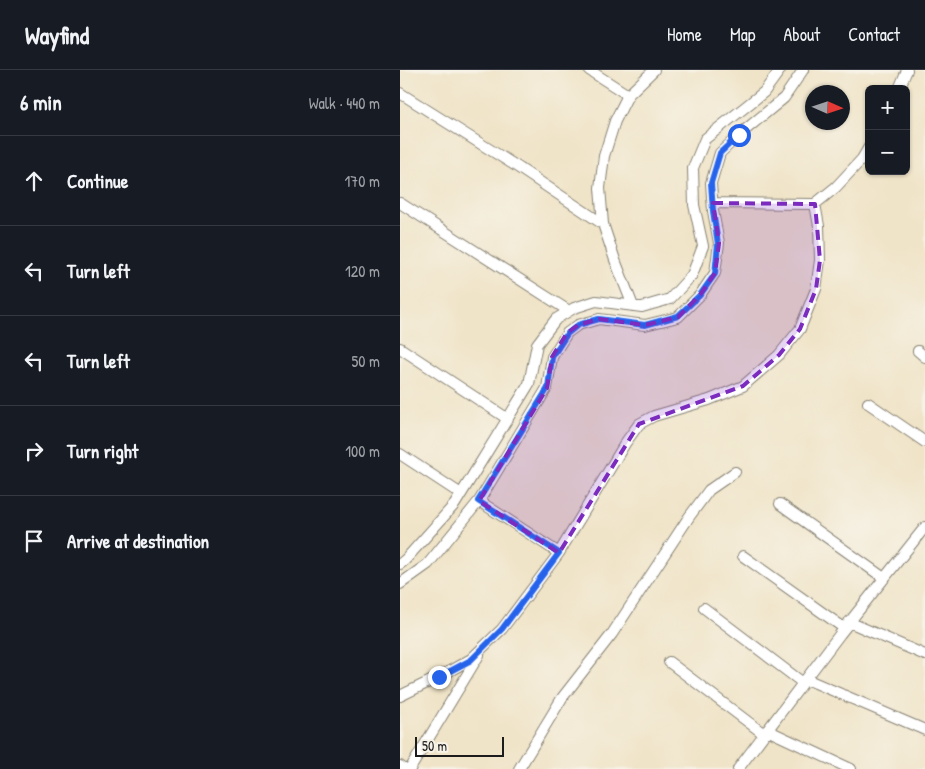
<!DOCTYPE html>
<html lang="en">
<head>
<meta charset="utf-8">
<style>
  :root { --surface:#171b24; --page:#20242c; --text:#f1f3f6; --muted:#9ea1a6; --line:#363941 }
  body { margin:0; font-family:"Patrick Hand",sans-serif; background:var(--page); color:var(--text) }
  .controls { position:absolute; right:15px; top:15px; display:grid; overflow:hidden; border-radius:8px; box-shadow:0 1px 4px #0004 }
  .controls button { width:45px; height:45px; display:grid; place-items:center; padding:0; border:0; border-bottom:1px solid var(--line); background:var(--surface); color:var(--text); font:25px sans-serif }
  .compass { position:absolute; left:405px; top:15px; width:45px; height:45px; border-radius:50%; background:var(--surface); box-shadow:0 1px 4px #0004; rotate:93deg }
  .scale { position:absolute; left:15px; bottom:12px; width:89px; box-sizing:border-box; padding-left:5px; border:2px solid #1c1c1c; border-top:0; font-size:14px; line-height:18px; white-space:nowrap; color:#1c1c1c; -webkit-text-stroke:4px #f7f3e8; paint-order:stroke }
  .stop { position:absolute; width:15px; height:15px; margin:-11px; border:4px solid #2563eb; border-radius:50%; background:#fff }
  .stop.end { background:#2563eb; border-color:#fff; box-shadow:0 1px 5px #0008 }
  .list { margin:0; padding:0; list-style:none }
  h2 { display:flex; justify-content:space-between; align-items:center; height:65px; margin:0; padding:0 20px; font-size:21px }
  h2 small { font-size:16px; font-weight:400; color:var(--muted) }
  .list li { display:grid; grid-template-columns:32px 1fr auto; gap:15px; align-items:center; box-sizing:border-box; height:90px; padding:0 20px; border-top:1px solid var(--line) }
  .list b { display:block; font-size:19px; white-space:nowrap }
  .list em { font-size:16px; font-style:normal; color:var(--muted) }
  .icon { flex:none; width:28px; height:28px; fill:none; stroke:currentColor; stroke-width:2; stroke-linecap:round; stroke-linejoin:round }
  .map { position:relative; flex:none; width:525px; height:699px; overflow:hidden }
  header { display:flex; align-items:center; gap:30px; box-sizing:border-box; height:70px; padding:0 25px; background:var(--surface); border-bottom:1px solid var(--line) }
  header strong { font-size:24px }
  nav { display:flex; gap:28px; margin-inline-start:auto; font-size:18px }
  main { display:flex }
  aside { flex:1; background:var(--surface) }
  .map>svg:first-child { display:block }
</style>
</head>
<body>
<header>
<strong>Wayfind</strong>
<nav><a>Home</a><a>Map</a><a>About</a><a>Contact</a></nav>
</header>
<main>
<aside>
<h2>6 min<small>Walk · 440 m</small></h2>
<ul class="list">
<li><svg class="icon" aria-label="ahead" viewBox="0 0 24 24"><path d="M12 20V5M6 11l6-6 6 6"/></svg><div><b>Continue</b></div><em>170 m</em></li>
<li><svg class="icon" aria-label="left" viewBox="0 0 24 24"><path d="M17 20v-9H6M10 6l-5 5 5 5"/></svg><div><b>Turn left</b></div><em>120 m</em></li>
<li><svg class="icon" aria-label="left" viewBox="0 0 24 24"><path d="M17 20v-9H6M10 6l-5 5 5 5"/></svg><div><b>Turn left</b></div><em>50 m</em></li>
<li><svg class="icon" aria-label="right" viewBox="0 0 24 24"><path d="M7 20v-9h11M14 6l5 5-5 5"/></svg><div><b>Turn right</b></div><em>100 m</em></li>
<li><svg class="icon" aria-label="arrive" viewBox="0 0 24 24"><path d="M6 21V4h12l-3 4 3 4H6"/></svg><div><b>Arrive at destination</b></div></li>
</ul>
</aside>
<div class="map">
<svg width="525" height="699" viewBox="0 0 525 699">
  <rect width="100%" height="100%" fill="#f7f3e8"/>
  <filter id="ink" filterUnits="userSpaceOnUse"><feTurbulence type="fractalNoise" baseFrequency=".02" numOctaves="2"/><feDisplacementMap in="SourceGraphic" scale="10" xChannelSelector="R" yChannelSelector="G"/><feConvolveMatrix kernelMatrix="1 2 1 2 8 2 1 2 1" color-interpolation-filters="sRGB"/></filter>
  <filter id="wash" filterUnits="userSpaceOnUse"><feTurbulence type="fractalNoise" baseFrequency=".0096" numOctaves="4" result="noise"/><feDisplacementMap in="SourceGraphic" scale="20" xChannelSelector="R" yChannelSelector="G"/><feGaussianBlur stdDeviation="1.12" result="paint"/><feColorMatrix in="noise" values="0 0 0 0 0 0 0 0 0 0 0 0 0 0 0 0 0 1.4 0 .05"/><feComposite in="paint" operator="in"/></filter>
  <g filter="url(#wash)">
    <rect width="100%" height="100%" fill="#f0e4c8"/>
  </g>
  <g filter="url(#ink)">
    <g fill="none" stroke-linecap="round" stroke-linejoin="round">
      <defs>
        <path id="minor" d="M189 0 228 25
          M499 19 507 0
          M0 23 116 96 203 154
          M0 133 169 241
          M313 133 415 134 436 117 462 89 469 77
          M233 236 215 190 203 154 200 118 204 86 215 51 228 25 254 0
          M0 278 108 349
          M518 281 525 287
          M468 333 525 372
          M0 384 61 424
          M79 431 159 483
          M380 434 484 508
          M343 486 444 558
          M0 494 5 490 55 434 129 314 137 274 156 249 174 238 196 231 242 237 270 229 292 205 303 176 294 135 293 98 305 69 364 22 380 0
          M0 514 28 494 79 431 147 318 152 287 167 263 178 255 199 249 245 255 278 247 300 225 315 203 319 173 313 141 311 113 320 83 339 65 384 28 403 0
          M304 538 403 613
          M449 552 525 585
          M269 592 364 664
          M406 609 525 660
          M0 626 39 607 71 589 102 559 159 483 226 372 239 354 254 346 309 330 343 316 379 285 400 259 416 219 420 190 419 156 415 134
          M367 660 451 699
          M0 696 4 699
          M10 699 79 585
          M119 699 162 628 212 564 289 447 309 420 335 402
          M338 699 440 564 525 457"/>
      </defs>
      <use href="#minor" stroke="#868072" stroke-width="12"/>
      <use href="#minor" stroke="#fff" stroke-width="10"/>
    </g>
  </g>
  <g fill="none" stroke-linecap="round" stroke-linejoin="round" filter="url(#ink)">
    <path stroke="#2563eb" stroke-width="6" d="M39 607 71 590 102 559 159 483 78 431 148 318 152 287 167 264 178 255 199 249 245 255 278 246 300 225 315 204 318 174 313 141 311 113 320 83 339 65"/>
  </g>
  <path fill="#7b2cbf" fill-opacity="0.2" stroke="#7b2cbf" stroke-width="4" stroke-dasharray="10 6" stroke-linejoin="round" d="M313 133 415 134 420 190 416 219 400 259 379 285 343 316 239 354 159 483 79 431 147 318 152 287 167 263 178 255 199 249 245 255 278 247 300 225 315 203 319 173Z"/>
</svg>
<div class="controls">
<button>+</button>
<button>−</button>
</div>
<svg class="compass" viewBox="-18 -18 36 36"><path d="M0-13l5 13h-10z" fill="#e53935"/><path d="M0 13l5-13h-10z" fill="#9ea1a6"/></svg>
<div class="scale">50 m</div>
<div class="stop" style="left:339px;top:65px"></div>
<div class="stop end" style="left:39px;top:607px"></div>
</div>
</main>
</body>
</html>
